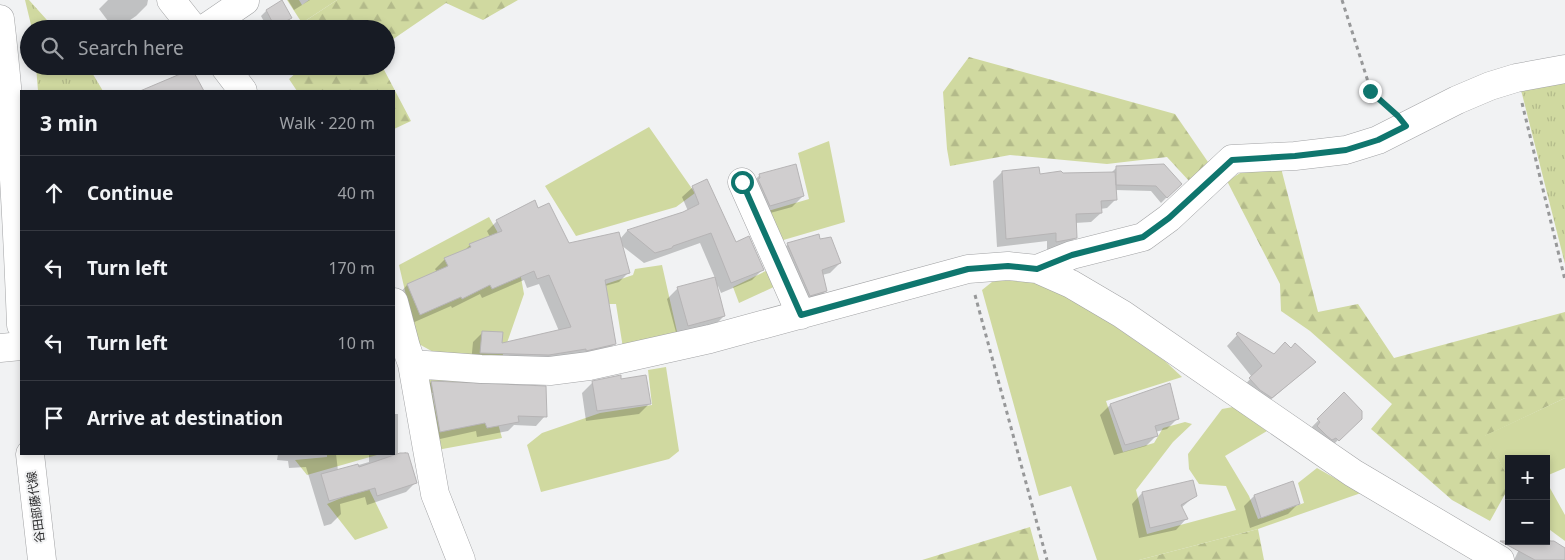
<!DOCTYPE html>
<html lang="en">
<head>
<meta charset="utf-8">
<style>
  :root { --surface:#171b24; --page:#242831; --text:#f1f3f6; --muted:#9ea1a6; --line:#363941 }
  body { margin:0; font-family:"Noto Sans","Noto Sans JP",sans-serif; background:var(--page); color:var(--text) }
  .controls { position:absolute; right:15px; bottom:15px; display:grid; overflow:hidden; border-radius:0px; box-shadow:0 2px 8px #0003 }
  .controls button { width:45px; height:45px; display:grid; place-items:center; padding:0; border:0; border-bottom:1px solid var(--line); background:var(--surface); color:var(--text); font:25px sans-serif }
  .stop { position:absolute; width:15px; height:15px; margin:-11px; border:4px solid #0f766e; border-radius:50%; background:#fff }
  .stop.end { background:#0f766e; border-color:#fff; box-shadow:0 1px 5px #0008 }
  .list { margin:0; padding:0; list-style:none }
  h2 { display:flex; justify-content:space-between; align-items:center; height:65px; margin:0; padding:0 20px; font-size:21px }
  h2 small { font-size:16px; font-weight:400; color:var(--muted) }
  .list li { display:grid; grid-template-columns:32px 1fr auto; gap:15px; align-items:center; box-sizing:border-box; height:75px; padding:0 20px; border-top:1px solid var(--line) }
  .list b { display:block; font-size:19px; white-space:nowrap }
  .list em { font-size:16px; font-style:normal; color:var(--muted) }
  .icon { flex:none; width:28px; height:28px; fill:none; stroke:currentColor; stroke-width:2; stroke-linecap:round; stroke-linejoin:round }
  .map { position:relative; flex:none; width:1565px; height:560px; overflow:hidden }
  .search { position:absolute; background:var(--surface); box-shadow:0 2px 8px #0003; left:20px; top:20px; width:375px; height:55px; display:flex; align-items:center; gap:12px; box-sizing:border-box; padding:0 18px; border-radius:28px; color:var(--muted); font-size:19px }
  .panel { position:absolute; background:var(--surface); box-shadow:0 2px 8px #0003; left:20px; top:90px; width:375px; height:365px; border-radius:0px }
  .map>svg:first-child { display:block }
</style>
</head>
<body>
<div class="map">
<svg width="1565" height="560" viewBox="0 0 1565 560">
  <defs>
    <pattern id="grass-tufts" width="24" height="20" patternUnits="userSpaceOnUse" patternTransform="scale(1.25)"><rect width="24" height="20" fill="#d0d9a0"/><path d="M3 7l-1-3M5 7V3M7 7l1-3M15 17l-1-3M17 17v-4M19 17l1-3" fill="none" stroke="#b3ba8a"/></pattern>
    <pattern id="forest-firs" width="22" height="20" patternUnits="userSpaceOnUse" patternTransform="scale(1.25)"><rect width="22" height="20" fill="#d0d9a0"/><path d="M5 1l3.5 6h-7zM16 11l3.5 6h-7z" fill="#b3ba8a"/></pattern>
  </defs>
  <rect width="100%" height="100%" fill="#f1f2f3"/>
  <path fill="url(#grass-tufts)" d="M25 0H29L55 29H32Z
    M36 66H88L103 91H38Z
    M1565 79V264L1521 90Z"/>
  <path fill="url(#forest-firs)" d="M337 0H518L483 20 446 3 386 44V29H293Z
    M969 57 1175 114 1208 162 1190 182 1167 157 1107 164 1010 155 950 166 947 149 943 92Z
    M294 66H382L411 121 394 129V91H297L289 79 297 72Z
    M1281 168 1318 312 1358 304 1394 358 1565 312V398L1485 436 1509 478V487L1490 521 1452 500 1371 429 1392 404 1310 331 1281 311 1280 284 1227 181 1242 172Z
    M1030 527 1039 560H922Z
    M1258 529 1264 560H1139Z"/>
  <path fill="#d0d9a0" d="M287 0H299L302 5 309 0H337L302 23Z
    M649 127 695 193 676 207 576 236 545 186Z
    M829 141 845 222 780 241 768 211 809 199 798 153Z
    M489 217 520 272 524 294 501 360 437 354 417 343 399 265Z
    M662 265 678 336 623 348 616 304H603L600 286 633 275 635 269Z
    M772 268 778 285 739 303 733 287Z
    M1018 276 1058 287 1165 361 1182 377 1106 401 1123 452 1154 443 1163 428 1185 422 1192 424 1173 442 1136 490 1147 534 1236 510 1226 486 1199 484 1189 469 1188 454 1222 409 1233 407 1267 431 1225 456 1249 496 1258 519 1304 503 1298 483 1317 468 1361 493 1258 529 1139 560H1097L1071 486 1039 496 982 290 992 282Z
    M666 367 679 451 669 459 541 492 527 445 542 433 600 413 652 405 648 370Z
    M425 379 489 381 432 393 440 432 497 420 502 438 437 450Z
    M1565 398V468L1546 476V459H1509V478L1484 436Z
    M327 454H377V455L307 475 295 460 327 457Z
    M1546 481 1565 515V541L1546 527Z
    M368 487 388 528 355 540 327 504Z"/>
  <path fill="#0003" d="M108 0H148L147 5 136 16 117 29H114L99 9Z
    M288 0H310L294 10Z
    M282 2 290 17 285 23 274 29H268L261 16 266 11Z
    M1117 167 1180 184 1161 203 1151 191 1115 190 1116 199 1107 208 1100 209 1101 213 1091 222 1075 223 1076 237 1067 246 1047 251V241L997 247 993 181 1002 172 1039 175 1111 173Z
    M760 175 803 196 792 207 759 216 749 185Z
    M693 187 735 243 762 270 752 280 721 293 718 286H716L724 316 713 327 677 336 667 299 678 288 715 278 700 243 644 263 621 245 629 272 619 282 605 286 614 344 605 354 471 363 473 342 483 332 501 344 559 331 539 284 527 288 524 280 482 298 480 294 452 308 451 306 410 324 398 295 407 285 437 272 435 269 445 259 464 251 470 245 490 237 487 231 497 221 538 210 568 244 620 239 627 231 688 211 682 197Z
    M819 240 840 263 830 273 822 275 826 291 816 300 800 305 778 254 788 244Z
    M1239 333 1274 355 1291 349 1315 362 1261 408 1240 390 1252 377 1227 346Z
    M620 380 650 403 639 414 586 421 582 393 592 383Z
    M431 382 545 416 536 426 514 425 508 431 477 437 476 431 431 441 422 392Z
    M1344 394 1360 418 1327 451 1308 431Z
    M1110 405 1177 419 1167 429 1155 432 1156 436 1146 446 1114 455 1100 415Z
    M394 414H398V455L406 452 416 482 406 492 367 505 365 497 340 504 341 514 331 524 324 526 306 467 289 468 288 461 277 460 278 454H336L338 471 369 462V454H394Z
    M1192 481 1196 495 1181 508 1186 519 1176 530 1139 538 1132 504 1142 493Z
    M1292 482 1299 503 1288 514 1250 528 1244 506 1254 496Z
    M1546 538 1565 549V560H1514L1523 541H1546Z"/>
  <path fill="#d0cecf" stroke="#b6b4b5" d="M282 0 292 18 275 27 266 10Z
    M192 69 204 91H140Z
    M796 164 804 196 770 206 758 179 760 178 759 174Z
    M1164 164 1182 184 1167 198 1156 186 1116 185V166Z
    M1039 167 1040 174 1061 171 1063 173 1115 172 1117 200 1101 201 1102 213 1076 214 1077 238 1056 242V233L1006 239 1002 171Z
    M707 179 736 242 749 236 764 270 731 283 711 233 673 246 672 248 655 253 627 230 683 212 699 204 692 186Z
    M535 200 538 208 549 203 569 243 619 232 630 273 605 280 616 344 586 351V349L549 355 480 353 482 331 503 332 502 343 571 327 549 275 537 279 534 271 492 289 490 285 462 299 461 297 420 315 407 284 448 266 444 258 471 247 469 244 502 231 496 220Z
    M819 234 820 239 831 237 841 263 822 270 827 291 810 296 787 243Z
    M715 277 725 316 688 326 677 287Z
    M1238 332 1274 354 1285 342 1291 348 1295 343 1316 362 1272 398 1260 390 1249 378 1262 366 1236 334Z
    M621 375V379L646 375 651 404 597 411 592 381Z
    M431 381 546 386 547 417 518 416 519 422 487 428 485 423 440 432Z
    M1170 383 1179 419 1155 426 1158 436 1125 445 1110 404Z
    M1344 392 1362 411V419L1339 441 1336 438 1332 440 1327 436 1317 426 1320 422 1317 419Z
    M400 453H408L417 483 377 496 375 488 329 501 321 474 358 464 359 467Z
    M1193 480 1197 496 1181 505 1188 519 1150 528 1142 492Z
    M1293 481 1300 504 1261 518 1254 495Z
    M1500 541H1554L1565 548V560H1535Z"/>
  <g fill="none" stroke-linecap="round" stroke-linejoin="round">
    <defs>
      <path id="minor" d="M171 0 194 29
        M204 29 245 1
        M224 66 243 91
        M742 182 801 315
        M1037 269 1072 255 1143 237 1169 218 1232 159 1295 156 1346 150 1378 140 1457 100 1490 86 1516 78 1565 69
        M394 302 406 347
        M394 340 406 347 412 364 435 494 461 560
        M0 348 21 346
        M412 364 481 369 550 371 589 366 710 339 968 269 1008 266 1037 269 1071 284 1122 314 1353 473 1500 560"/>
      <path id="major" d="M0 19C12 120 17 223 21 325
        M30 454 42 560"/>
    </defs>
    <use href="#minor" stroke="#a2a3a5" stroke-width="29"/>
    <use href="#major" stroke="#a2a3a5" stroke-width="29"/>
    <path stroke="#979899" stroke-width="3" stroke-dasharray="4 4" stroke-linecap="butt" d="M1342 0 1371 91 1388 107
      M1522 103 1565 280
      M975 295 1047 560"/>
    <use href="#minor" stroke="#fff" stroke-width="28"/>
    <use href="#major" stroke="#fff" stroke-width="28"/>
  </g>
  <g fill="none" stroke-linecap="round" stroke-linejoin="round">
    <path stroke="#0f766e" stroke-width="6" d="M742 182 801 315 968 269 1008 266 1037 269 1072 255 1143 237 1169 218 1232 160 1295 156 1346 150 1378 140 1406 126 1398 116 1370 91"/>
  </g>
  <g text-anchor="middle" stroke-width="4" stroke-linejoin="round" paint-order="stroke">
    <g font-size="12" fill="#29292a" stroke="#f1f2f3">
      <text transform="translate(36 507) rotate(-97)" y="4">谷田部藤代線</text>
    </g>
  </g>
</svg>
<div class="controls">
<button>+</button>
<button>−</button>
</div>
<div class="stop" style="left:742px;top:182px"></div>
<div class="stop end" style="left:1370px;top:91px"></div>
<div class="search"><svg class="icon" aria-label="search" viewBox="0 0 24 24"><circle cx="10" cy="10" r="6"/><path d="M15 15l6 6"/></svg>Search here</div>
<section class="panel">
<h2>3 min<small>Walk · 220 m</small></h2>
<ul class="list">
<li><svg class="icon" aria-label="ahead" viewBox="0 0 24 24"><path d="M12 20V5M6 11l6-6 6 6"/></svg><div><b>Continue</b></div><em>40 m</em></li>
<li><svg class="icon" aria-label="left" viewBox="0 0 24 24"><path d="M17 20v-9H6M10 6l-5 5 5 5"/></svg><div><b>Turn left</b></div><em>170 m</em></li>
<li><svg class="icon" aria-label="left" viewBox="0 0 24 24"><path d="M17 20v-9H6M10 6l-5 5 5 5"/></svg><div><b>Turn left</b></div><em>10 m</em></li>
<li><svg class="icon" aria-label="arrive" viewBox="0 0 24 24"><path d="M6 21V4h12l-3 4 3 4H6"/></svg><div><b>Arrive at destination</b></div></li>
</ul>
</section>
</div>
</body>
</html>
